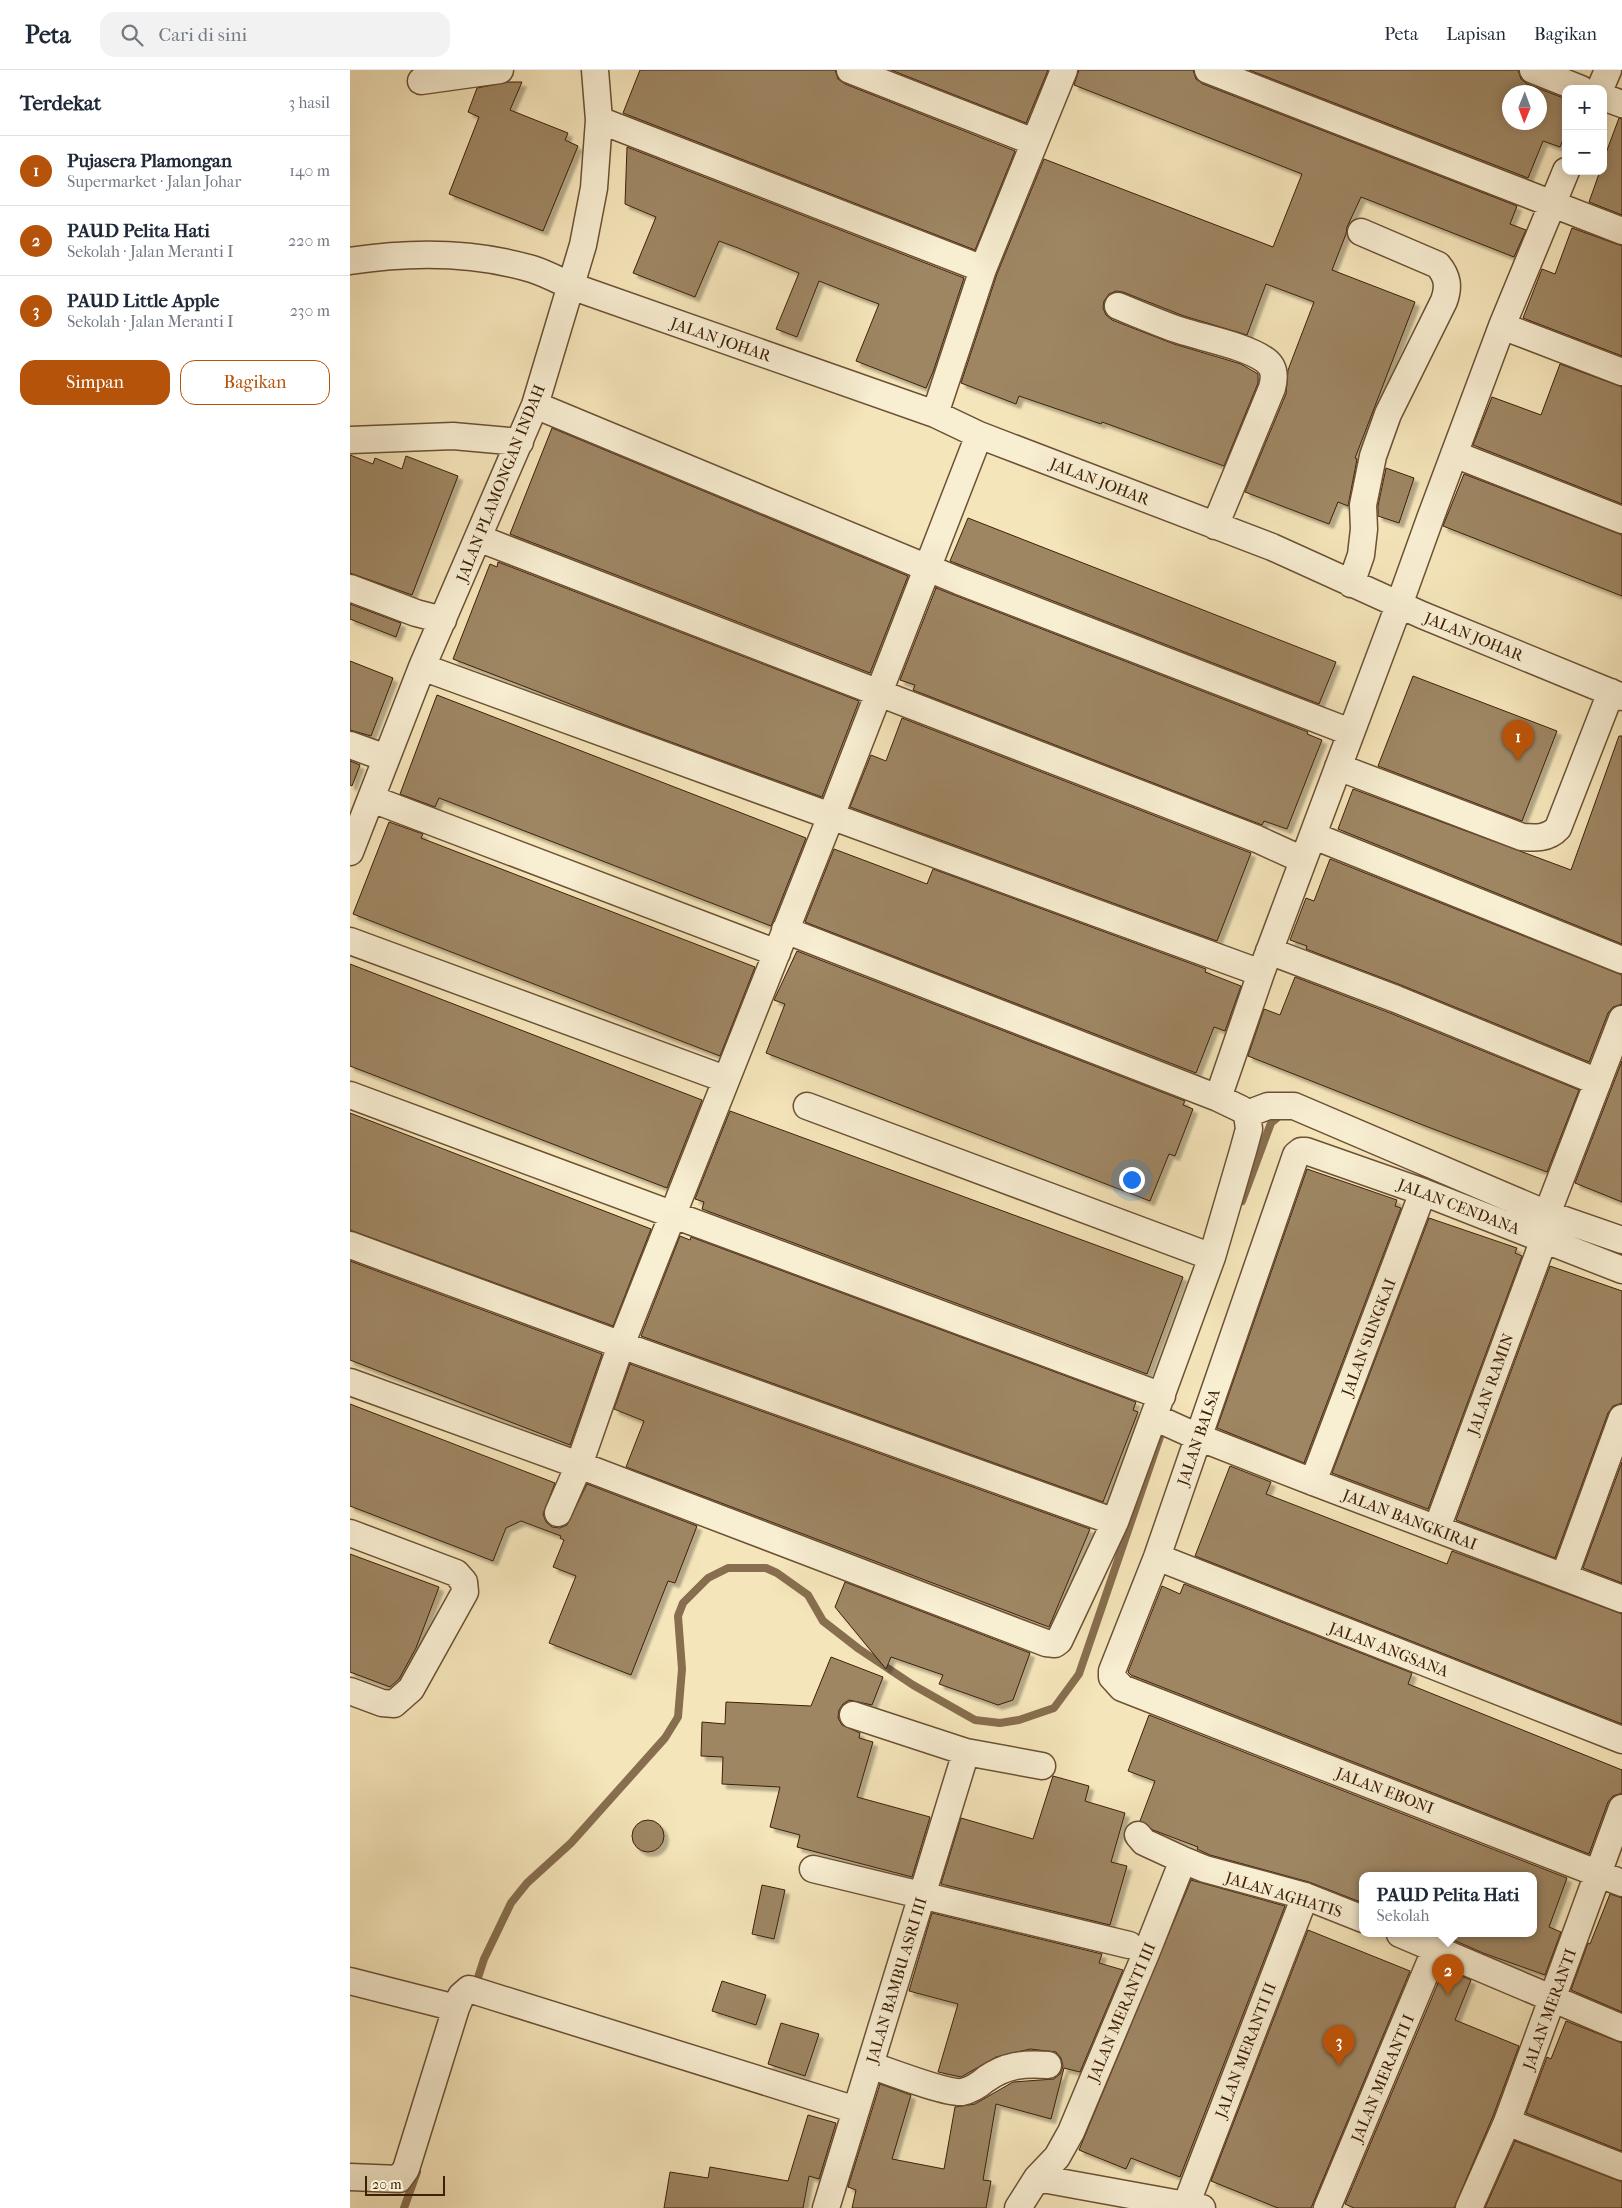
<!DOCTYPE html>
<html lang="id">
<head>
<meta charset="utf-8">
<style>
  :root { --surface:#fff; --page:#f2f2f3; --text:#1f2937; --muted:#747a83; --line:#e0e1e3; --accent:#b45309 }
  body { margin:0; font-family:"IM FELL French Canon",serif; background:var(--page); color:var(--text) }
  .controls { position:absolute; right:15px; top:15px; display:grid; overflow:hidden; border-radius:10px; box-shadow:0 2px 12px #0003 }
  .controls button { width:45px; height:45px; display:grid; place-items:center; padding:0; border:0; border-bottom:1px solid var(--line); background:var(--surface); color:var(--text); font:25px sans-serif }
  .compass { position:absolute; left:1152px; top:15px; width:45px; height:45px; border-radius:50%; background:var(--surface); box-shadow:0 2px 12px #0003; rotate:181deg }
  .scale { position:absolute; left:15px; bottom:12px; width:80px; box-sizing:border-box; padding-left:5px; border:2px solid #3f2007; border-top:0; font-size:14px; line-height:18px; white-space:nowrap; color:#3f2007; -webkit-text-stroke:4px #f8eed2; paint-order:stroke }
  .you { position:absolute; left:781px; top:1109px; width:18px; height:18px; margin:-12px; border:4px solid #fff; border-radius:50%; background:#1a73e8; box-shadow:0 0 0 8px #1a73e833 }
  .badge { display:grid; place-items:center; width:32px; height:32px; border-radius:50%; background:var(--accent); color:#fff; font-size:16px; font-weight:700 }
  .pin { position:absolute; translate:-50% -41px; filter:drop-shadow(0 1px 2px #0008) }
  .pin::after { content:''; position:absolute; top:26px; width:18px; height:15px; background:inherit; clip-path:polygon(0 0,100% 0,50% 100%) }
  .popup { position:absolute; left:1009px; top:1802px; width:178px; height:65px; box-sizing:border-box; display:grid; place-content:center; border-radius:10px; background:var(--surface); filter:drop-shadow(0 1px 4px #0005); font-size:16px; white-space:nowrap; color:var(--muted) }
  .popup b { font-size:19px; color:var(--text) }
  .popup::after { content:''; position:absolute; left:50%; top:100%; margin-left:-10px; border:10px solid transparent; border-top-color:var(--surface) }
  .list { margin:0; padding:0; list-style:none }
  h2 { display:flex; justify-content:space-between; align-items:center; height:65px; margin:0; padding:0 20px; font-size:21px }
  h2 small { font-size:16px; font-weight:400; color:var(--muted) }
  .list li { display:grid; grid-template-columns:32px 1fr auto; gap:15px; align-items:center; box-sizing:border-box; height:70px; padding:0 20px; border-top:1px solid var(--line) }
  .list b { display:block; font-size:19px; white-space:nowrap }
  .list p { margin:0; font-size:16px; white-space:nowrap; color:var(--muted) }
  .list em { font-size:16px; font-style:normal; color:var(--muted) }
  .actions { display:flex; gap:10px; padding:15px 20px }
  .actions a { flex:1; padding:11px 0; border:1px solid var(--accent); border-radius:15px; text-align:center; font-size:18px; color:var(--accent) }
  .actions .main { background:var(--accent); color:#fff }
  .icon { flex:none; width:28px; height:28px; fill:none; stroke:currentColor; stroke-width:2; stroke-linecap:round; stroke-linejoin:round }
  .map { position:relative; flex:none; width:1272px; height:2138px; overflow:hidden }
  header { display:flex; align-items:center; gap:30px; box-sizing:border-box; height:70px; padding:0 25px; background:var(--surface); border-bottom:1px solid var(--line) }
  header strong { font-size:24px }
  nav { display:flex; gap:28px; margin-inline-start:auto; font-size:18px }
  .search { width:350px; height:45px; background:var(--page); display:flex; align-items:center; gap:12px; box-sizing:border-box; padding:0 18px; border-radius:15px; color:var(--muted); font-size:19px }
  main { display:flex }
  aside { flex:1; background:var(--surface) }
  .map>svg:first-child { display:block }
</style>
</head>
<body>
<header>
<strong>Peta</strong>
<div class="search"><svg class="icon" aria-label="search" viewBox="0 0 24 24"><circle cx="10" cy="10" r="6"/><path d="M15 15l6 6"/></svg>Cari di sini</div>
<nav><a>Peta</a><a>Lapisan</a><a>Bagikan</a></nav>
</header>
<main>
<aside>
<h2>Terdekat<small>3 hasil</small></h2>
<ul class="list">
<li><span class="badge">1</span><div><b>Pujasera Plamongan</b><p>Supermarket · Jalan Johar</p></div><em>140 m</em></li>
<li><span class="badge">2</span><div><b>PAUD Pelita Hati</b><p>Sekolah · Jalan Meranti I</p></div><em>220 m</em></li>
<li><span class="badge">3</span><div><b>PAUD Little Apple</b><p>Sekolah · Jalan Meranti I</p></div><em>230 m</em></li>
</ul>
<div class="actions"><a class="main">Simpan</a><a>Bagikan</a></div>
</aside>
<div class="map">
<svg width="1272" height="2138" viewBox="0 0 1272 2138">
  <defs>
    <filter id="shadow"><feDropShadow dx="4.5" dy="4.5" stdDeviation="1" flood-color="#0004"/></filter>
  </defs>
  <rect width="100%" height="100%" fill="#f5e5ba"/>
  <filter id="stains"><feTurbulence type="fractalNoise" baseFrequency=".004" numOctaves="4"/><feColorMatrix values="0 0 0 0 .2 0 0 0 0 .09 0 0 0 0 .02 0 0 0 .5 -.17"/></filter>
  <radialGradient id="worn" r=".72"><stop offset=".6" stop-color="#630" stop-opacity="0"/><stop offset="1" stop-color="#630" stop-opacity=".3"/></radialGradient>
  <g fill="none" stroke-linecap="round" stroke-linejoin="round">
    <path stroke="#876e4e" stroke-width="8" d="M892 1131 921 1053 933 1043
      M125 1917 134 1889 161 1833 177 1813 221 1773 315 1668 328 1647 332 1599 328 1546 333 1533 358 1508 378 1498H416L427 1503 458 1525 473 1551 509 1579 563 1615 625 1650 650 1653 669 1650 704 1638 729 1604 812 1361
      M54 2138 67 2102"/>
  </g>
  <path fill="#9e8664" stroke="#3f2007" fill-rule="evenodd" filter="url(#shadow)" d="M290 0H485L488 9 495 14 665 81 625 180 273 43Z
    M541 0H698L676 53Z
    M729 0H843L846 9 853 14 1167 136 1160 154 1176 160 1164 187 1011 127 997 157 996 164 982 200 1065 232 1005 388 1007 389 998 436 988 432 979 454 895 422 936 324 938 300 964 232 916 214 897 265 834 246 773 222 766 221 759 224 754 231 753 238 756 245 762 250 824 274 891 294 908 304V313L874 396 752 352 751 354 669 326 666 334 611 313 647 204 694 89 923 177 952 104 724 15Z
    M899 0H1168L1171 9 1177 14 1216 29V63L1210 77 1193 71 1178 108ZM1160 22H1190V52H1160Z
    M158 12H172L160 40 218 63 215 70 228 76 193 161 99 124 129 47 118 42 127 18Z
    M1269 48 1272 49V145L1239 132 1250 101H1253V91Z
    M277 77 614 208 583 302 576 318 506 291 529 234 510 227 469 211 447 267 426 259 449 203 388 178 369 171 345 227 283 203 306 147 275 134Z
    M1222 158 1272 176V286L1173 248 1192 199 1205 204Z
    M1210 294 1272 317V434L1123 375 1142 327 1191 345Z
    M202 358 558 506 520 603 160 464Z
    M0 385 23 394 25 388 52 399 56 386 108 406 62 525 0 503Z
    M1036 398 1064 408 1049 453 1028 446V436Z
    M1114 404 1272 465V526L1093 456Z
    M618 448 986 592 969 634 600 491Z
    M148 492 509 631 472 727 277 656 103 589 140 494 147 497Z
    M586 518 958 662 957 664 972 670 937 759 914 751 912 755 563 620 565 615 550 610Z
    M0 534 51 553 46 567 0 549Z
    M0 591 43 608 21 666 0 660Z
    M1063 606 1207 661 1172 751 1028 696Z
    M87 625 456 768 421 856 89 728 85 737 50 724Z
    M552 648 901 783 867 871 500 737 521 685 536 691Z
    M1269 666H1272V874L988 759 1003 719 1221 800Z
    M0 691 10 695 2 716 0 715Z
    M39 752 73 764 71 768 405 897 370 986 3 844Z
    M484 779 577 814 583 799 856 899 855 902 891 916 875 961 864 957 846 1003 455 852Z
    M980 789 1272 905V934L1263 937 1258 943 1239 992 1051 915 956 879 957 876 940 870 956 828 964 831Z
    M447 881 835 1031 833 1035 843 1039 825 1086 819 1084 800 1131 416 983 435 934 424 930Z
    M0 894 352 1030 317 1118 0 996Z
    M945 907 1040 943 1229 1020 1197 1102 1078 1057 898 986 914 939 930 945Z
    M1272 991V1132L1225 1113Z
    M380 1041 833 1207 797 1304 352 1139 354 1132 345 1129Z
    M0 1043 301 1159 263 1256 0 1160Z
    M957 1099 1047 1130 1045 1136 1051 1138 954 1393 867 1358Z
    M1079 1148 1167 1178 1165 1183 1172 1186 1078 1439 982 1403Z
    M330 1166 340 1170 341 1167 786 1332 783 1340 788 1342 753 1432 291 1266Z
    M0 1191 252 1284 220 1375 0 1290Z
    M1200 1196 1272 1221V1333L1263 1336 1258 1343 1205 1488 1106 1450Z
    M280 1294 740 1459 699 1557 276 1397 294 1351 264 1339Z
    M0 1334 205 1413 193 1444 196 1452 202 1457 210 1458 217 1455 237 1414 347 1456 325 1513 318 1511 281 1605 199 1573 226 1506 203 1497 214 1470 210 1468 211 1466 171 1451 156 1458 143 1491 0 1436Z
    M1272 1392V1513L1233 1498Z
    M880 1396 921 1412 916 1424 1097 1494 1102 1481 1272 1544V1654L845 1486Z
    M0 1484 89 1517 66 1578 49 1609 40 1617 0 1602Z
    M495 1512 680 1583 663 1630 648 1635 623 1626 589 1614 593 1605 541 1587 536 1599 485 1537Z
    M834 1514 1062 1603 1058 1614 1272 1700V1723L1263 1726 1258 1732 1239 1784 781 1605 778 1602 812 1516 830 1524Z
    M481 1587 533 1607 522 1635 499 1630 493 1634 489 1640 488 1648 492 1655 510 1663 509 1668 523 1672 507 1727 580 1747 562 1807 447 1777 450 1765 420 1757 430 1717 372 1714 373 1687 351 1686 352 1652 375 1654 376 1632 461 1636Z
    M799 1645 1217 1808 1199 1857 1211 1862 1195 1905 1133 1883 1090 1864H1183V1806H1013V1833L959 1812 860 1785 847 1779 848 1777 803 1760 790 1751 805 1711 778 1701Z
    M703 1706 739 1716 735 1731 775 1743 761 1792 777 1796 760 1855 591 1814 611 1748 683 1769Z
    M282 1766a16 16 0 1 1 32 0a16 16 0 1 1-32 0Z
    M841 1810 935 1836 830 2107 781 2088 776 2099 729 2080Z
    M412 1815 435 1820 424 1869 402 1864Z
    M1260 1824 1272 1828V1942L1221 1920 1238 1873 1240 1874Z
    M582 1843 752 1884 749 1893 773 1900 730 2002 714 1998 701 2049 646 2034 633 2110 641 2111 636 2138H502L506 2120 498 2117 530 2014 561 2025 542 2089 594 2099 605 2037 625 2034 663 2012 704 2009 710 2004 713 1996 711 1988 706 1982 680 1979 646 1987 611 2007 588 2002 608 1934 559 1921Z
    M958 1860 1060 1901 961 2138H928L861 2111Z
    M1094 1899 1121 1910 1105 1950 1169 1976 1143 2046 1104 2138H1004L995 2134Z
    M372 1911 416 1925 406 1955 362 1941Z
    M1216 1951 1272 1973V2081L1176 2043 1197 1987 1201 1989Z
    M431 1953 469 1964 455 2006 418 1994Z
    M458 2045 486 2053 469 2109 459 2106 453 2138H314L320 2102 358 2108 360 2097 438 2111Z
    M1165 2071 1272 2112V2138H1135Z"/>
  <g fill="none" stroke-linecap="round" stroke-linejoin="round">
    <defs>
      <path id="minor" d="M500 0 684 72
        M858 0 1272 161
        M1183 0 1231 19
        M71 11 150 0
        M1250 19 1258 0
        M1253 27 1272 34
        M249 50 633 199
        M0 191C59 182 124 182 182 199 195 203 208 210 221 216L585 344 629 365 922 477 1072 545 1272 627
        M768 236C788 244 808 253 829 260 853 268 896 276 915 290 925 297 925 307 922 318L865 456
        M1152 256 1272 302
        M185 335 609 511 1000 662
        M585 344 633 199 714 0
        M0 370 103 366 170 372
        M1104 384 1272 450
        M128 468 907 769 953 790
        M1001 514 1011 485 1014 459 1013 435 1023 386 1038 344 1094 231C1099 217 1098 207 1088 195L1011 162
        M0 518 66 543 93 550
        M72 597 911 903
        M0 675 36 688
        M988 697 1172 767C1185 768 1198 769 1208 758L1261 622
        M22 729 427 883
        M964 766 1272 890
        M0 782 72 597 185 335 233 175 244 118 249 50 245 0
        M0 871 375 1009
        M919 881 1046 929 1248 1012
        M0 1025 812 1326
        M868 1028 911 903 1049 535 1081 446 1152 256 1216 101
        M457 1036 862 1187
        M897 1044 918 1036H944L1197 1144 1272 1170
        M1197 1144 1272 949
        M0 1175 277 1277 765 1452
        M1272 1200 1073 1122 956 1081H951L946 1085 807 1487 762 1601V1607L772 1618 1272 1813
        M0 1312 245 1401 696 1573 705 1574 709 1571 765 1452 862 1187 893 1081 899 1059 897 1044 891 1039 868 1028 435 860
        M804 1347 848 1367 963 1412 1272 1529
        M963 1412 1073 1122
        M208 1443 229 1395 271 1275 481 746 629 365
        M1087 1458 1194 1169
        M0 1463 106 1503 114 1512 115 1522 61 1619 44 1634 32 1633 0 1621
        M807 1487 1272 1670
        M1214 1507 1272 1348
        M503 1645 616 1682 692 1696
        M788 1765 794 1772 833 1790
        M463 1799 779 1875
        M1050 1864 1272 1958
        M0 1911 106 1938
        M520 1995C538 2001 597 2024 612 2022 622 2020 629 2015 636 2009 656 1995 674 1993 698 1995
        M1157 2052 1272 2097
        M0 2107 49 2109 56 2099 106 1938 111 1926 119 1919 506 2040
        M687 2108 707 2087 721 2062 797 1881 833 1790 855 1799 955 1826 1013 1849
        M836 2135 955 1826
        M476 2138 616 1682
        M668 2138 687 2108 852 2138
        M977 2138 1086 1878
        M1119 2138 1157 2052 1272 1738"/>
    </defs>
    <use href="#minor" stroke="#6c5134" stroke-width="29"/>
    <use href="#minor" stroke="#f8eed2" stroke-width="26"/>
  </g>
  <g text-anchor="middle" stroke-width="4" stroke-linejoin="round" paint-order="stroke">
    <g font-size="16" fill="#3f2007" stroke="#f8eed2">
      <text transform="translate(371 269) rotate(19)" y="6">JALAN JOHAR</text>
      <text transform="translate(750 411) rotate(21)" y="6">JALAN JOHAR</text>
      <text transform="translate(150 413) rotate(-68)" y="6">JALAN PLAMONGAN INDAH</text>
      <text transform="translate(1124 566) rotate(22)" y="6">JALAN JOHAR</text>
      <text transform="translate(1109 1136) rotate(21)" y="6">JALAN CENDANA</text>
      <text transform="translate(1018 1267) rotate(-69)" y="6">JALAN SUNGKAI</text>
      <text transform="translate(1140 1314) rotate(-70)" y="6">JALAN RAMIN</text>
      <text transform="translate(848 1367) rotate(-71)" y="6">JALAN BALSA</text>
      <text transform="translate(1060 1449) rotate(21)" y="6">JALAN BANGKIRAI</text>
      <text transform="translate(1039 1579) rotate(21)" y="6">JALAN ANGSANA</text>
      <text transform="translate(1035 1720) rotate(21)" y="6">JALAN EBONI</text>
      <text transform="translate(934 1824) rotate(17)" y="6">JALAN AGHATIS</text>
      <text transform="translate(546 1910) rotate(-73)" y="6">JALAN BAMBU ASRI III</text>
      <text transform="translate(1199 1939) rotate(-70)" y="6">JALAN MERANTI</text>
      <text transform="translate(771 1942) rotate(-67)" y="6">JALAN MERANTI III</text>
      <text transform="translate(895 1980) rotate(-69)" y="6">JALAN MERANTI II</text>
      <text transform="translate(1032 2008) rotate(-67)" y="6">JALAN MERANTI I</text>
    </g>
  </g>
  <rect width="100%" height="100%" filter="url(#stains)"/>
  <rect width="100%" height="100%" fill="url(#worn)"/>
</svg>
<div class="controls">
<button>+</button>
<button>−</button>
</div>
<svg class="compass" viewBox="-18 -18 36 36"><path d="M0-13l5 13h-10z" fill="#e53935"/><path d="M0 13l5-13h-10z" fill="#747a83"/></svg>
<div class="scale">20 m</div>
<div class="you"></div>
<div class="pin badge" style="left:1168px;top:691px">1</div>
<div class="pin badge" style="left:1098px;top:1925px">2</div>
<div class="popup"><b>PAUD Pelita Hati</b>Sekolah</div>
<div class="pin badge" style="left:989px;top:1996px">3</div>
</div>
</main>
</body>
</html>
